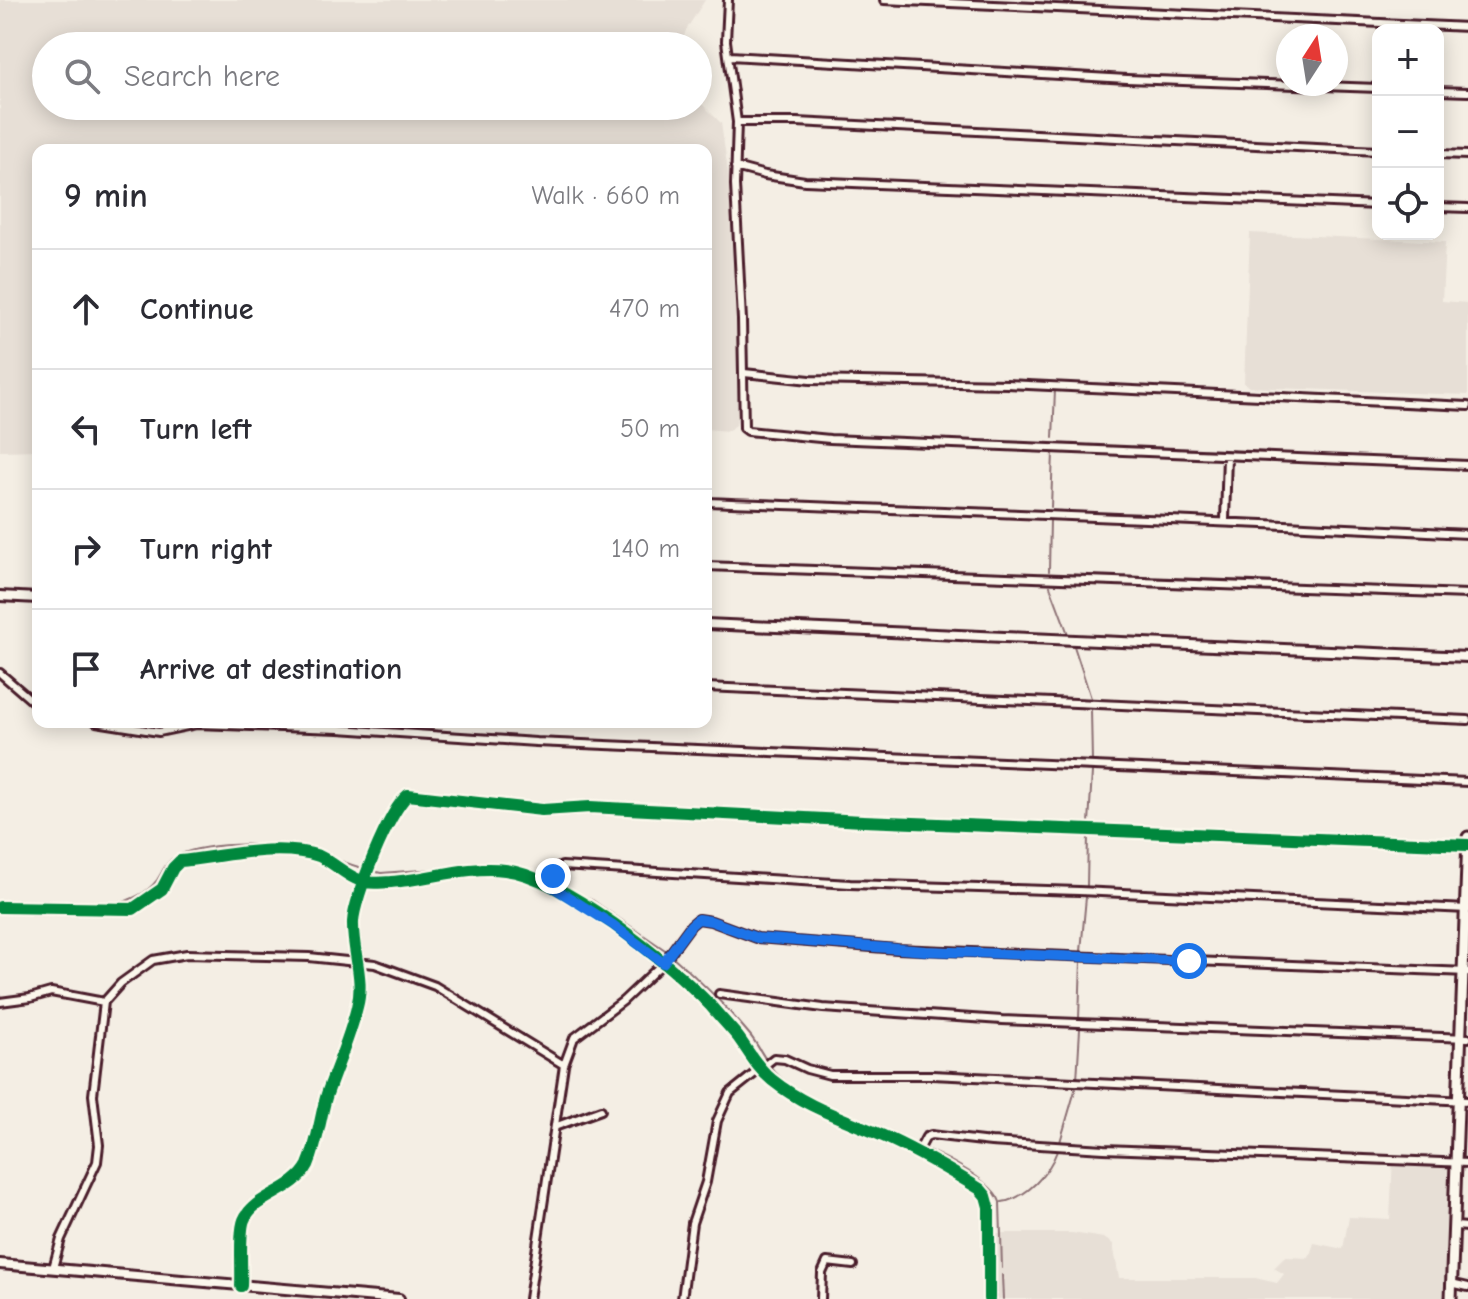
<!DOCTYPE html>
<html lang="en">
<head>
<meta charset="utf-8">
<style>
  :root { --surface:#fff; --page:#f7f7f7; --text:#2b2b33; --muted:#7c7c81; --line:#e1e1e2 }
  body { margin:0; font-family:"Comic Neue",sans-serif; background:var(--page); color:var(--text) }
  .controls { position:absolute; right:24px; top:24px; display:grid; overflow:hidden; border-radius:16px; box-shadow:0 4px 20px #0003 }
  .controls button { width:72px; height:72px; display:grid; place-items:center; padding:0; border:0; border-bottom:2px solid var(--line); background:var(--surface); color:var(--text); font:40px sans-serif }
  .compass { position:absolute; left:1276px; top:24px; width:72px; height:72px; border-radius:50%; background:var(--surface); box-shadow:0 4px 20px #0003; rotate:12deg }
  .stop { position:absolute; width:24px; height:24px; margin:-18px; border:6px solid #1a73e8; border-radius:50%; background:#fff }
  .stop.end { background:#1a73e8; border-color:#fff; box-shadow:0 2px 8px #0008 }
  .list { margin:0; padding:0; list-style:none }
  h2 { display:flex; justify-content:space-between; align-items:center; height:104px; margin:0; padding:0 32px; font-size:34px }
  h2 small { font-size:26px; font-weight:400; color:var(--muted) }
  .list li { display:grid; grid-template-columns:52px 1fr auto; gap:24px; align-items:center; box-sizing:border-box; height:120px; padding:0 32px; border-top:2px solid var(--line) }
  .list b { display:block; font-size:30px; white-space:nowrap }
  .list em { font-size:26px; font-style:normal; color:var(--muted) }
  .icon { flex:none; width:44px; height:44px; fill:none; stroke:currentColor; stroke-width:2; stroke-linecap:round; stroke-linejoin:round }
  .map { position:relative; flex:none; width:1468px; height:1299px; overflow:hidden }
  .search { position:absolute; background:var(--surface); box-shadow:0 4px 20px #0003; left:32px; top:32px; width:680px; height:88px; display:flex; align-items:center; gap:20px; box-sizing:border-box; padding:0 28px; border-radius:44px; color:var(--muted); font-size:30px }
  .panel { position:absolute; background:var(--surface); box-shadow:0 4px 20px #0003; left:32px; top:144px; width:680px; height:584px; border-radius:16px }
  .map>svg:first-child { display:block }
</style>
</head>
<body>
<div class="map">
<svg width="1468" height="1299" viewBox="0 0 1468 1299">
  <rect width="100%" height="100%" fill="#f4eee4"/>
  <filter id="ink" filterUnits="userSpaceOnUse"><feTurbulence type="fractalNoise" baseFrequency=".0125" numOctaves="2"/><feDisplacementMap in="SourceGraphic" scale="16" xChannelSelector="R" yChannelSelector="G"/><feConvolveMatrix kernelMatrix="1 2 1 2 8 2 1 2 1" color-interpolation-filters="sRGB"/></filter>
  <g filter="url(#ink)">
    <path fill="#e7dfd6" d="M0 0H705L686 30 681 46H46V106H698V100L721 123 730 186 740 383 736 425 728 431 706 429V150H38V450L0 451Z
      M1250 233 1445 242 1442 301 1468 303V395L1249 387 1244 383Z
      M1393 1157 1464 1160 1459 1299H990L988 1233H1072L1104 1238 1113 1244 1119 1278H1255L1277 1283 1284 1274 1274 1268 1285 1257 1309 1258 1314 1243 1343 1249 1349 1217 1390 1219Z"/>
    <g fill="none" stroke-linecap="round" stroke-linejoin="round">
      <path stroke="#8d7174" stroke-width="2" d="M1053 438 1055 390
        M1051 507 1053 452
        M1049 571 1050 520
        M1050 586 1068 634
        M1074 646 1091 698
        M1091 709 1092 762
        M1089 823 1092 772
        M372 871 381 873 503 864 550 879
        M556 882 594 901 668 952
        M1087 886 1088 834
        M0 900 115 904C130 901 147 893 157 880 163 871 166 861 176 856 208 841 286 841 319 852 335 858 349 865 366 869
        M1081 951 1086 897
        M672 956C701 981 726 1006 750 1035 759 1046 765 1061 774 1071 790 1088 816 1100 837 1110 871 1126 989 1168 1000 1202L1002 1268
        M1079 1018 1081 961
        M1077 1080 1080 1029
        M1060 1142 1076 1087
        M1002 1202C1027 1198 1049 1173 1057 1151
        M1002 1275 1003 1299"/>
      <defs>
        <path id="street" d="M728 0 726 41 737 122 735 185 742 320 744 428 748 431 830 439 1468 465
          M884 0 1468 27
          M730 56 1127 79 1378 88
          M1438 91 1468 92
          M737 122H797L1378 151
          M1438 154 1468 155
          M735 167 765 175 805 181 1378 205
          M1438 207 1468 208
          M744 373 810 380 1007 384 1468 406
          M706 502C960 512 1214 520 1468 534
          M1225 520 1227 456
          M706 566 1468 594
          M0 673 38 706
          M706 687 1468 720
          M96 722 159 732 197 724 339 729 536 742 1468 782
          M551 886 557 868 562 866 850 884 1079 891 1468 909
          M0 907 133 909 162 889 173 868 180 861C221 857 279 842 319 856 335 863 349 879 366 882 374 884 383 882 391 882 428 880 467 865 505 870 563 877 669 962 710 1005 719 1016 729 1026 738 1037 749 1052 757 1068 772 1080 808 1109 849 1120 890 1139 922 1154 951 1171 980 1189L986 1196 989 1207V1299
          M719 994 823 1008 1002 1020 1468 1038
          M0 1002 30 998 51 992 104 1002
          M557 1126 601 1110
          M918 1152 926 1137 931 1135 991 1142 1104 1149 1468 1163
          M1455 1226 1468 1227
          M53 1268 61 1239 97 1162 99 1145 93 1095 104 1002 121 983 153 960 187 954 309 957 375 964 435 986 564 1065
          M1451 1283 1468 1287
          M241 1286C242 1270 239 1232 244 1220 254 1195 294 1192 308 1165 318 1142 320 1117 327 1094 337 1065 350 1037 357 1007 365 979 352 951 353 922 354 898 389 810 408 795L542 810 590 807 863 821 1468 845
          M529 1299 564 1065 574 1038 623 1001 663 963 691 925 698 919 711 921 757 938 897 949 1468 972
          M682 1299 692 1223 706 1182 717 1121 730 1093 774 1058 785 1059 807 1069 830 1075H932L1468 1101
          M821 1299 822 1273 827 1262 853 1265"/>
        <path id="secondary" d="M0 596 38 598
          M706 624 1468 657
          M0 1264 399 1299"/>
        <path id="primary" d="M1451 1299 1468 837"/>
      </defs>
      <use href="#street" stroke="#4a1f2b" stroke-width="12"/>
      <use href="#secondary" stroke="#4a1f2b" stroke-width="14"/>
      <use href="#primary" stroke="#4a1f2b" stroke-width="15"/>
      <use href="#street" stroke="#fbf7ec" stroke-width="6"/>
      <use href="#secondary" stroke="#fbf7ec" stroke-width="8"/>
      <use href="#primary" stroke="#fbf7ec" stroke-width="9"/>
      <defs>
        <path id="cycleway" d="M0 907 133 909 162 889 173 868 180 861C221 857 279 842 319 856 335 863 349 879 366 882 374 884 383 882 391 882 428 880 467 865 505 870 563 877 669 962 710 1005 719 1016 729 1026 738 1037 749 1052 757 1068 772 1080 808 1109 849 1120 890 1139 922 1154 951 1171 980 1189L986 1196 989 1207V1299
          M241 1286C242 1270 239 1232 244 1220 254 1195 294 1192 308 1165 318 1142 320 1117 327 1094 337 1065 350 1037 357 1007 365 979 352 951 353 922 354 898 389 810 408 795L542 810 590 807 863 821 1468 845"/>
      </defs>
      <use href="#cycleway" stroke="#fbf7ec" stroke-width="17"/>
      <use href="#cycleway" stroke="#00873e" stroke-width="12"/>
    </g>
  </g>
  <g fill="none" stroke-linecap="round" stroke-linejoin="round" filter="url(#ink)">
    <path stroke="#1a73e8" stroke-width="10" d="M553 876 551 886 613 925 663 963 691 925 698 919 711 921 757 938 926 951 1189 961"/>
  </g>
</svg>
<div class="controls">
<button>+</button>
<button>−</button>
<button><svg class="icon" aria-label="locate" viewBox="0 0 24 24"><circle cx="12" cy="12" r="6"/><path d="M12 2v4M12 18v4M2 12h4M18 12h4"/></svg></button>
</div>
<svg class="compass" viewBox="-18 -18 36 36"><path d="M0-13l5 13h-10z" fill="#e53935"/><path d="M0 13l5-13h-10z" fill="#7c7c81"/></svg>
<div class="stop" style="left:1189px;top:961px"></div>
<div class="stop end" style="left:553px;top:876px"></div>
<div class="search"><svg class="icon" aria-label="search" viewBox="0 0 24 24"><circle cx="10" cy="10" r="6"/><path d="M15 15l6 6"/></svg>Search here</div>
<section class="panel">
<h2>9 min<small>Walk · 660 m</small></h2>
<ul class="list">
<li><svg class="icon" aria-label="ahead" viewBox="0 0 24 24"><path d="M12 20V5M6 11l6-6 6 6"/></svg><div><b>Continue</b></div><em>470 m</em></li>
<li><svg class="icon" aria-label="left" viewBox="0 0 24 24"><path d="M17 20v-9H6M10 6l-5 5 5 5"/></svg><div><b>Turn left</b></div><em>50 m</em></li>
<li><svg class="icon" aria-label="right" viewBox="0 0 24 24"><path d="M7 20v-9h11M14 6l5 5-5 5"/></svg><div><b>Turn right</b></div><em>140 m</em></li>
<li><svg class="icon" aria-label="arrive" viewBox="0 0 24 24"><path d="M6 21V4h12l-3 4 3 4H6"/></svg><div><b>Arrive at destination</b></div></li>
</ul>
</section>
</div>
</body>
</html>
